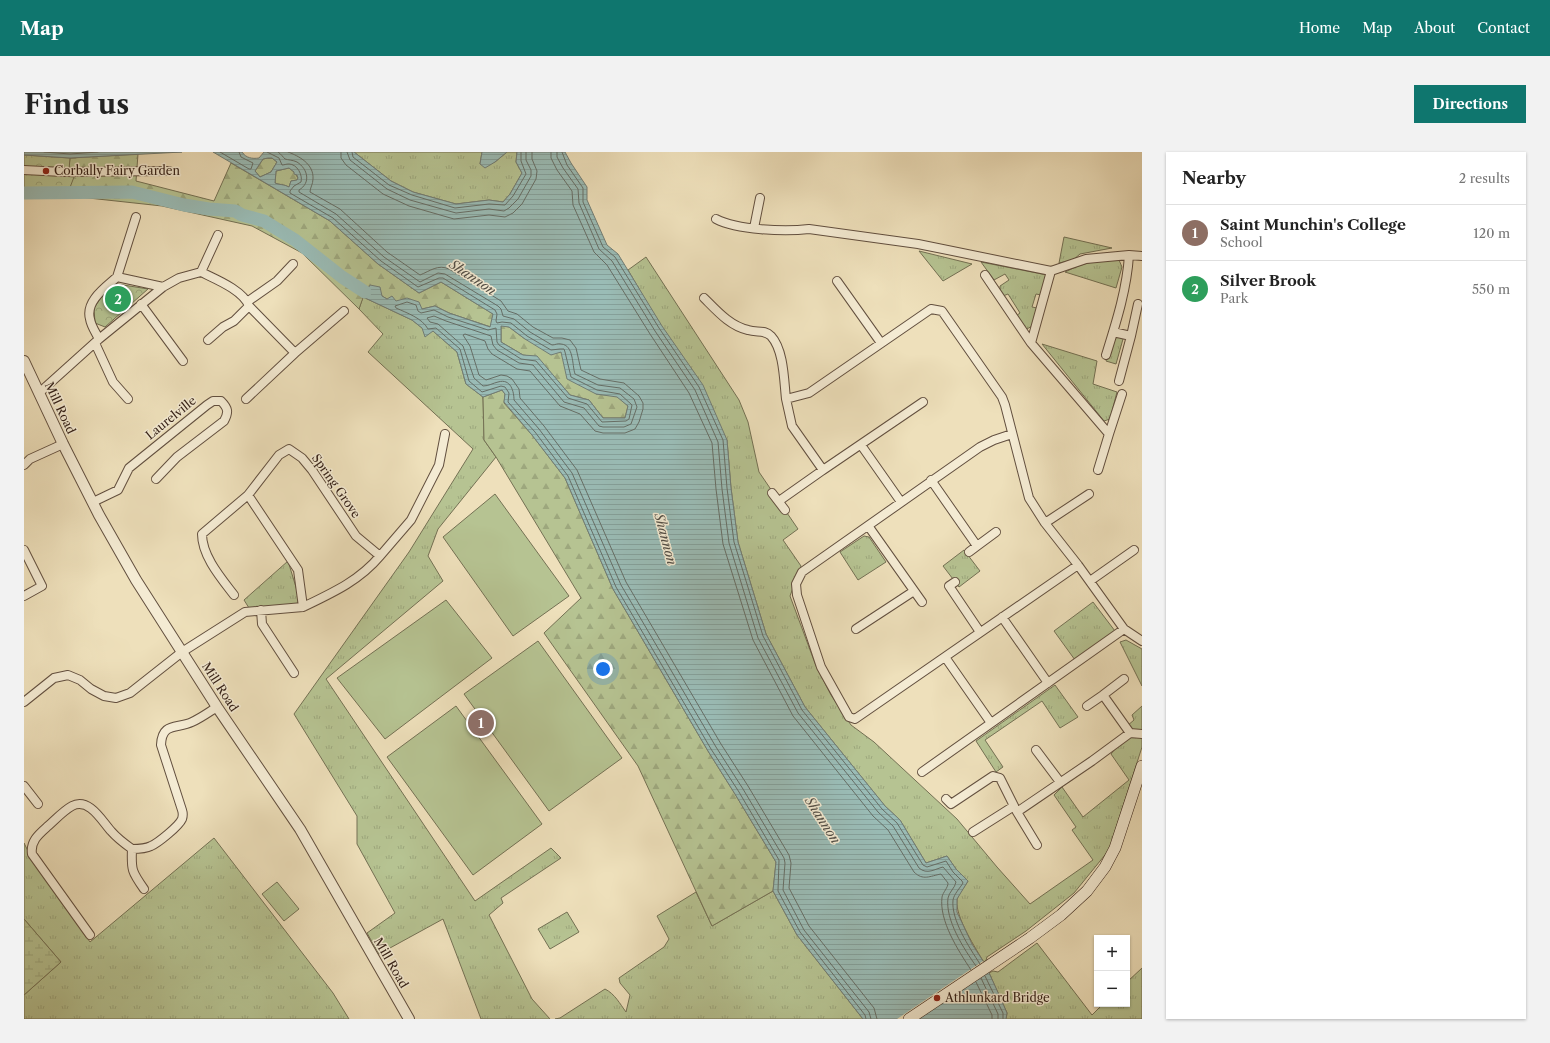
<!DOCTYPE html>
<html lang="en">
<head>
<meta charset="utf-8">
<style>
  :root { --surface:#fff; --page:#f2f2f2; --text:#222; --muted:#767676; --line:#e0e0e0; --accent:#0f766e }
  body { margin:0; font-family:"Libre Caslon Text",serif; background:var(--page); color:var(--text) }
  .controls { position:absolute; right:12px; bottom:12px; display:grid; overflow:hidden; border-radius:0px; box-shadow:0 1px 3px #0004 }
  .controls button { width:36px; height:36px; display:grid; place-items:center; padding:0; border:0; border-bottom:1px solid var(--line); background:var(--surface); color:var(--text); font:20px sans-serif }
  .you { position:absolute; left:579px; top:517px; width:14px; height:14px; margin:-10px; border:3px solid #fff; border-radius:50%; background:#1a73e8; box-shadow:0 0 0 6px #1a73e833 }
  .badge { display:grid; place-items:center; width:26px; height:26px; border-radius:50%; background:var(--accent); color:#fff; font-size:13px; font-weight:700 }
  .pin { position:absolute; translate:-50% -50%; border:2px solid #fff; box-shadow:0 1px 4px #0006 }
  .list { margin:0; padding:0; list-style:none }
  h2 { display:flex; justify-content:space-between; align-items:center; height:52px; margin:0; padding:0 16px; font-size:17px }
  h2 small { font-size:13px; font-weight:400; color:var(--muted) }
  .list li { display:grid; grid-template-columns:26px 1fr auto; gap:12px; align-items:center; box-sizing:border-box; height:56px; padding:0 16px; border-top:1px solid var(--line) }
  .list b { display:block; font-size:15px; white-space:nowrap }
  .list p { margin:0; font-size:13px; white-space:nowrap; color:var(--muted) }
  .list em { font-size:13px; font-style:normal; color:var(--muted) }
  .map { position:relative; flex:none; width:1118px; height:867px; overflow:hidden; border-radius:0px }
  header { display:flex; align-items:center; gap:24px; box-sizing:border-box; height:56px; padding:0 20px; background:var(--accent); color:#fff }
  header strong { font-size:19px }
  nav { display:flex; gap:22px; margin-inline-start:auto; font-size:14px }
  .intro { display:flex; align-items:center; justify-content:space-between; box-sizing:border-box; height:96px; padding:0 24px }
  h1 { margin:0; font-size:28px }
  .button { padding:10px 18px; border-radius:0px; background:var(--accent); color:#fff; font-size:14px; font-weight:700 }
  main { display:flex; gap:24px; padding:0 24px }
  aside { flex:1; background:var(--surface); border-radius:0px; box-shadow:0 1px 3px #0004 }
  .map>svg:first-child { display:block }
</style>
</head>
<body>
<header>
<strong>Map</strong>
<nav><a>Home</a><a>Map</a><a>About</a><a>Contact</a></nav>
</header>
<div class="intro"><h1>Find us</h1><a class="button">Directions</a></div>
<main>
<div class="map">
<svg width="1118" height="867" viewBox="0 0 1118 867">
  <defs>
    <pattern id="grass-tufts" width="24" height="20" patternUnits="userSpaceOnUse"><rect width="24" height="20" fill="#b6c392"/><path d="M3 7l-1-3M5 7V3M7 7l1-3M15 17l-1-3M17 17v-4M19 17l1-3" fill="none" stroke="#9da77d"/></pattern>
    <pattern id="forest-firs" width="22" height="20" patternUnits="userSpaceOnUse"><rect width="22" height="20" fill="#b6c392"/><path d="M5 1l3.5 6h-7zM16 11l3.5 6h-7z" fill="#9da77d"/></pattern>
    <pattern id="wetland-marsh" width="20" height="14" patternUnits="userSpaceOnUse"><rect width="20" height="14" fill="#b6c392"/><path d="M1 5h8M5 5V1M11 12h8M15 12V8" fill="none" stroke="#9da77d"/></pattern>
    <pattern id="park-crowns" width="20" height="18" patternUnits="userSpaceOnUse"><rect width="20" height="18" fill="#b6c392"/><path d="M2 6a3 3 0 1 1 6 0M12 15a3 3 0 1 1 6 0" fill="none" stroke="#9da77d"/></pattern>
    <pattern id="water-rules" width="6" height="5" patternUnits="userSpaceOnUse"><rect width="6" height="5" fill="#9abcb6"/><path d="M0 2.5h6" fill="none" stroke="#85a19c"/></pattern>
  </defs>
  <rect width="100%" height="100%" fill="#eee0bb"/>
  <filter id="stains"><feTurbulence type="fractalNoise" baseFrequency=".005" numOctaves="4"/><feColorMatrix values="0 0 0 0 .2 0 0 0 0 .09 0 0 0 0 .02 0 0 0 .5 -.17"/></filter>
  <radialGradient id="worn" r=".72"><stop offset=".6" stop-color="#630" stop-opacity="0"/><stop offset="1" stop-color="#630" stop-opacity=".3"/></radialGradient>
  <path fill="url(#grass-tufts)" stroke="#747154" d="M330 0H458L456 12 471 10 483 0H493L492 10 498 21 486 42 479 50 465 48 432 52 389 40 367 29Z
    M1040 85 1088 96 1056 102 1049 108 1035 111Z
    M895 99 948 112 919 129Z
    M622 105 715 248 724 270 735 320 774 377 759 388 777 414 766 444 792 514 807 543 827 573 850 590 933 667 973 715 1006 752 1069 708 1048 678 1052 675 1030 643 1038 635 1059 665 1105 628 1087 602 1105 579 1103 574 1110 568 1108 563 1118 554V595L1085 698 1050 741 1002 779 963 805 961 812C952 797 931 765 933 748 934 742 941 735 944 729L932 717 923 704 902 711 876 668 861 654 781 555 742 482 714 390 707 336 703 288 604 118Z
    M1095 108 1098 115 1092 136 1041 120C1063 109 1072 109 1095 108Z
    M957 110 1023 123 1017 143 1012 142 1008 155 1013 156 1008 174 1003 177 999 175 992 164 996 161 984 142 979 144 976 139V134L985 128 981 122 970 128Z
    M339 145 388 168 398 176 409 179 433 200 442 232 459 245 460 288 472 305 414 377 404 404 419 429 302 527 451 749 527 696 537 706 477 746 479 751 465 763 508 847 526 867H457L419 767 355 802 343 781 371 761 333 692V664L270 562 385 400 449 297 344 200 359 182 335 157Z
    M1092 184H1097L1099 187 1092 212 1082 209 1089 186Z
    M1018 192 1073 209 1069 232 1093 240 1086 267 1080 269Z
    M840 384 845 385 862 410 834 428 816 400Z
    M940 398 956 419 935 435 919 414Z
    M264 409 275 445 274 451 266 453 225 456 220 448Z
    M1069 450 1091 479 1051 508 1030 479Z
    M1102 488 1118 497V534L1096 490Z
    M1031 533 1054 565 1036 576 1018 549 961 588 979 615 972 620 952 589Z
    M190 686 309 841 325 867H0V843L37 810 0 767V691L6 703 66 790Z
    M749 739 773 783 839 867H531L536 866 581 837C591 842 596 852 602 860L606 843 596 831 595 826 640 795 645 787 633 764 672 740 688 774Z
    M543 760 555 780 526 797 514 777Z
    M1013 791 1068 863 1079 852H1103V830L1118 816V867H982L983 861 965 821 969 819 974 820Z"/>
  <path fill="url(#forest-firs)" stroke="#747154" d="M114 2 112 29 190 49 207 11 306 69 354 112 395 141 417 130 469 162 467 175 425 161 411 154 398 157 363 147 358 144 341 140 335 157 278 101 228 74 138 54 46 44 0 45V27L44 23 46 6Z
    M244 6H248L253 10 247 20 236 25 231 19 239 7Z
    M265 16 270 20 274 26 273 28 267 29 265 35C259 32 255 33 251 31L252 19Z
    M477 173 485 175 501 187 537 200 572 242 593 244 604 254 601 266H579L565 248 546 243 513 205 499 203 477 190Z
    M478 238 481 242 480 251 508 283 541 326 589 437 684 599 711 642 752 710 749 739 688 774 614 614 520 481 557 446 472 305 460 288 459 245Z"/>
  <path fill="url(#wetland-marsh)" stroke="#747154" d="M0 767 37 810 0 843Z"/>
  <path fill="url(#park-crowns)" stroke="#747154" d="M0 3 46 6 45 18 0 14Z
    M0 21 50 25 45 38H0Z
    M93 132 124 137 81 175 71 171 70 156 81 140Z"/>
  <path fill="#b6c392" stroke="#747154" d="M471 342 545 444 489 484 419 385Z
    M422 448 468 506 361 587 313 526Z
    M514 489 598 606 525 659 440 542Z
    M432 554 518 672 449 723 363 605Z
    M253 730 275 757 260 769 238 742Z"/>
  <path fill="url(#water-rules)" stroke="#717d76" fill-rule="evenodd" d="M0 0H158L46 6 0 3Z
    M189 0H218C222 6 228 7 235 6L240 0H330L367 29 389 40 432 52 465 48 479 50 486 42 498 21 492 10 493 0H541L547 11 563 35V48L583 93 594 102 638 174 679 233 703 288 707 336 714 390 742 482 781 555 861 654 876 668 902 711 923 704 932 717 944 729 933 747V760L948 792 961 812 977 847 983 861 982 867H839L773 783 749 739 752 710 711 642 684 599 589 437 541 326 508 283 480 250 481 242 478 238 459 245 442 232 433 200 409 179 401 185 398 176 388 168 339 145 346 133 356 135 358 144 363 147 368 144 372 149 383 146 395 150 398 157 411 154 425 161 466 175 469 162 417 130 395 141 354 112 306 69ZM244 6H248L253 10 247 20 236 25 231 19 239 7ZM265 16 270 20V22L273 23 274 26 273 28 267 29 265 35C260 32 255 33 251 31L252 19ZM477 174 485 175 501 187 527 203 537 200 543 227 572 242 593 245 604 254 601 266H579L565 248 546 243 513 204 499 203 477 190Z
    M458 0H483L471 10 461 16 456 12Z"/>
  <path fill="#eee0bb" d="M959 809 961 812 894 867H873Z"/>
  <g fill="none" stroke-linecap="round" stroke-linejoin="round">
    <path stroke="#666e66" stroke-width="1" d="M20 0 46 2 74 0
      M196 0 225 17H227L229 11 217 5 215 0
      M243 0 255 6 258 13C260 13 262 12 265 12 273 12 279 23 277 30L270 34 266 39V41L309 66 357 109 394 135 415 126H419L471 158 473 162 472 169 473 171 478 170 487 171 503 184 527 198 536 197H540L541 200 547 225 573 238 596 242 608 253 605 267 602 269 578 270 563 252 544 246 512 209 497 207 475 193 473 190 472 176 464 178 424 165 410 158 397 161 394 159 392 153 383 150 371 154 372 156C383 161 398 166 404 177L412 176 436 197 445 229 458 240 477 234 481 235 485 241 484 250 511 280 544 324 592 435 687 597 715 640 755 708 754 739 776 780 841 863 842 867
      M254 0C257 2 259 5 261 7 264 8 269 8 273 10 284 17 287 31 275 38V40L312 62 360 105 396 130 414 121 421 122 474 154 477 157 479 164 490 167 506 180 528 193C531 193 534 191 537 192 550 193 548 213 551 222L574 233 596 236 610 247 613 255 607 272 600 275H579L575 274 560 256 540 250 509 213 495 211 473 198 469 193 467 184 422 169 410 164 403 166 406 170 414 172 439 194 450 226 459 234C465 234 469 231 474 230 487 226 490 240 490 248L515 277 548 321 597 433 692 595 719 637 760 706 761 711 759 738 780 778 845 860 847 867
      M264 0C275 4 290 12 289 27 289 32 286 36 286 40L316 57 363 100 396 123C406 119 414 112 425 117L477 149 484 159 493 162 509 175 529 186H538L546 188 552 196 557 218 576 227 600 231 615 244 619 251V257L615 270 611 277 601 281H579L571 279 556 262 536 254 506 219 493 217 468 202 464 197 461 189 441 182 439 183 446 194 455 223 462 228 477 223 483 224 488 227 495 237 496 246 520 274 553 318 602 430 697 592 724 634 765 703 767 711 765 736 785 774 850 856 853 867
      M317 0V6L322 13 359 42 385 54 430 67 465 63 481 65 489 61 498 52 512 27 513 19 508 7V0
      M323 0 326 8 363 37 386 48 432 61 465 57 480 59 485 56 494 47 507 24V18L502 8V0
      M328 0 329 5 365 33 388 43 431 56 465 52 481 53 489 44 502 22 497 9V0
      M527 0V6L533 18 548 39 549 53 570 100 583 113 626 182 665 241 688 291 692 337 699 392 729 488 769 564 849 664 864 678 890 720C899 729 906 724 917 722L924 731C924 736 919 740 918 745 915 769 934 798 947 818
      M533 0V5L539 16 554 37 555 51 575 97 588 109 631 179 671 238 694 290 698 337 705 391 734 486 774 561 854 660 869 674 895 716C903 723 911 717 919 715L932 730C931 736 925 740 924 746 921 768 940 797 952 814
      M538 0 543 13 559 36V50L579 95 591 105 635 176 675 235 699 288 703 336 710 390 739 484 778 558 858 657 873 671 899 713 903 715 922 709 929 720 938 729 939 731C936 736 930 742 929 748 927 768 945 795 956 812
      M961 824 979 861V867
      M957 826 974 862V867
      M952 830 968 863V867"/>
    <path stroke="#9abcb6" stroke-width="13" d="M0 41 108 40 160 53 185 57 211 59 218 63 240 69 271 88 318 125 341 140"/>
    <defs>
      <path id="minor" d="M0 18 39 20 145 19
        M692 67C713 78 761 80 785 77L894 92 1027 119 1062 107 1105 103 1118 104
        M730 76 736 46
        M1027 119 1007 191 1085 282 1074 318
        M177 120 194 83
        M961 123 1007 191
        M93 125 112 65
        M813 129 857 191
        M680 146C693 159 706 174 724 178 733 181 740 177 747 184 760 198 760 229 762 247
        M223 150 253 129 269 112
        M117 152 159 209
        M1089 180 1107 184 1114 152
        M75 187C72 181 67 174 66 167 61 149 82 135 93 125L139 135
        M184 188 199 175 210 169 225 154
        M71 191 89 230 104 247
        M1082 203C1092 171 1103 137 1105 103
        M1095 229 1107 184
        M15 241 75 187 139 135 155 126 177 120C191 127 219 138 225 154L271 201 320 159
        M222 247 271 201
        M899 250 799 318 768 274 762 247 785 241 907 157 918 159 978 245 981 253 1005 346 1021 371 1054 413 1100 477 1118 489
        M988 282 970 288 956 295 778 420 772 432 773 443 797 515 825 565 831 567 1054 413
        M1085 282 1098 242
        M837 293 877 350
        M0 313 6 307 39 292
        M907 328 953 394 972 380
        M748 341 761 358
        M755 349 799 318
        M69 350 94 338 105 316 183 253 189 249H197C204 256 205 260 200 269L153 305 132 327
        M1021 371 1065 342
        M845 375 898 450
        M0 398 18 434 0 444
        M945 400 953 394
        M356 404 387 368 415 313 421 282
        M1066 429 1110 398
        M931 430 925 434 956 480
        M210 443C197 426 178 404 178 382L224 343
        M237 458 238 472 270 521
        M978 465 1024 531
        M832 477 890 439
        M921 505 967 571
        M1100 527 1079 543 1106 581
        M0 550 30 526 44 523 56 528 67 537 80 544 92 546 106 541 158 500 221 460 279 455 274 418 224 343 255 303 265 297 278 306 288 318 332 384 356 404C335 429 308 441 279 455
        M1063 554 1079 543
        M1012 598 1036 630
        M898 620 1100 477
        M0 634 14 652
        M922 647 927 652 969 624 976 626 993 660
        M949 680 990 654
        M1013 693 993 660 1068 609 1106 581 1118 582
        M108 697C107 718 108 720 120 737
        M66 783 8 702C6 689 15 682 24 674 31 668 39 659 48 654 65 645 78 669 87 679 93 686 101 692 108 697 114 697 121 697 127 694 134 691 155 674 158 667 159 664 159 661 158 658L137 593C138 570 153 577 168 570 177 566 185 560 193 555"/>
      <path id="tertiary" d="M0 209 39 292 75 363 112 428 193 555 276 677 385 867"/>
      <path id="secondary" d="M885 867 1006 786 1037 763 1063 739 1081 715 1091 696 1118 614"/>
    </defs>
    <use href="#minor" stroke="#624f3f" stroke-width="10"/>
    <use href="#tertiary" stroke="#624f3f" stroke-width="12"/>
    <use href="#secondary" stroke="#331f16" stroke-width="12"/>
    <use href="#minor" stroke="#f4ebd3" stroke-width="8"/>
    <use href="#tertiary" stroke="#f4ebd3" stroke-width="10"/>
    <use href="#secondary" stroke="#f4ebd3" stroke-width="11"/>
  </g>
  <g fill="#8f2418" stroke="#f4ebd3" stroke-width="1.5">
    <circle cx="22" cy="19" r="4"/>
    <circle cx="913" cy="846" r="4"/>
  </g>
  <g text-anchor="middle" stroke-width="3" stroke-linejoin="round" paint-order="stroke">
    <g font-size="12" fill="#331f16" stroke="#f4ebd3" text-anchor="start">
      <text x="30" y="23">Corbally Fairy Garden</text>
      <text x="921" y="850">Athlunkard Bridge</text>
    </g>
    <g font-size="12" fill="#331f16" stroke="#f4ebd3">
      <text transform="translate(36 256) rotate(65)" y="4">Mill Road</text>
      <text transform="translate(147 266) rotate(-39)" y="4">Laurelville</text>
      <text transform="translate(312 334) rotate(55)" y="4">Spring Grove</text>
      <text transform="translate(196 535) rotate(57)" y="4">Mill Road</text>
      <text transform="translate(367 811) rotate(60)" y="4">Mill Road</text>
    </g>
    <g font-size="13" font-style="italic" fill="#524e46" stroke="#f4ebd3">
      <text transform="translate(449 125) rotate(34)" y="5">Shannon</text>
      <text transform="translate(642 387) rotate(75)" y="5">Shannon</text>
      <text transform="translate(799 668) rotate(57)" y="5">Shannon</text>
    </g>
  </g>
  <rect width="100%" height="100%" filter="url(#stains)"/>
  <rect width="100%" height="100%" fill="url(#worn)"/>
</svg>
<div class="controls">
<button>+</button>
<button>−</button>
</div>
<div class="you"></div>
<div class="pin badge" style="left:457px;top:571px;background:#8d6e63">1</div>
<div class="pin badge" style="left:94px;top:147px;background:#2e9e5b">2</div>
</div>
<aside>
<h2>Nearby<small>2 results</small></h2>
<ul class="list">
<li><span class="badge" style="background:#8d6e63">1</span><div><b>Saint Munchin's College</b><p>School</p></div><em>120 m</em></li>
<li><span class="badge" style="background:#2e9e5b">2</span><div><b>Silver Brook</b><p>Park</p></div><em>550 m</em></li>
</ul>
</aside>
</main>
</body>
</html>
